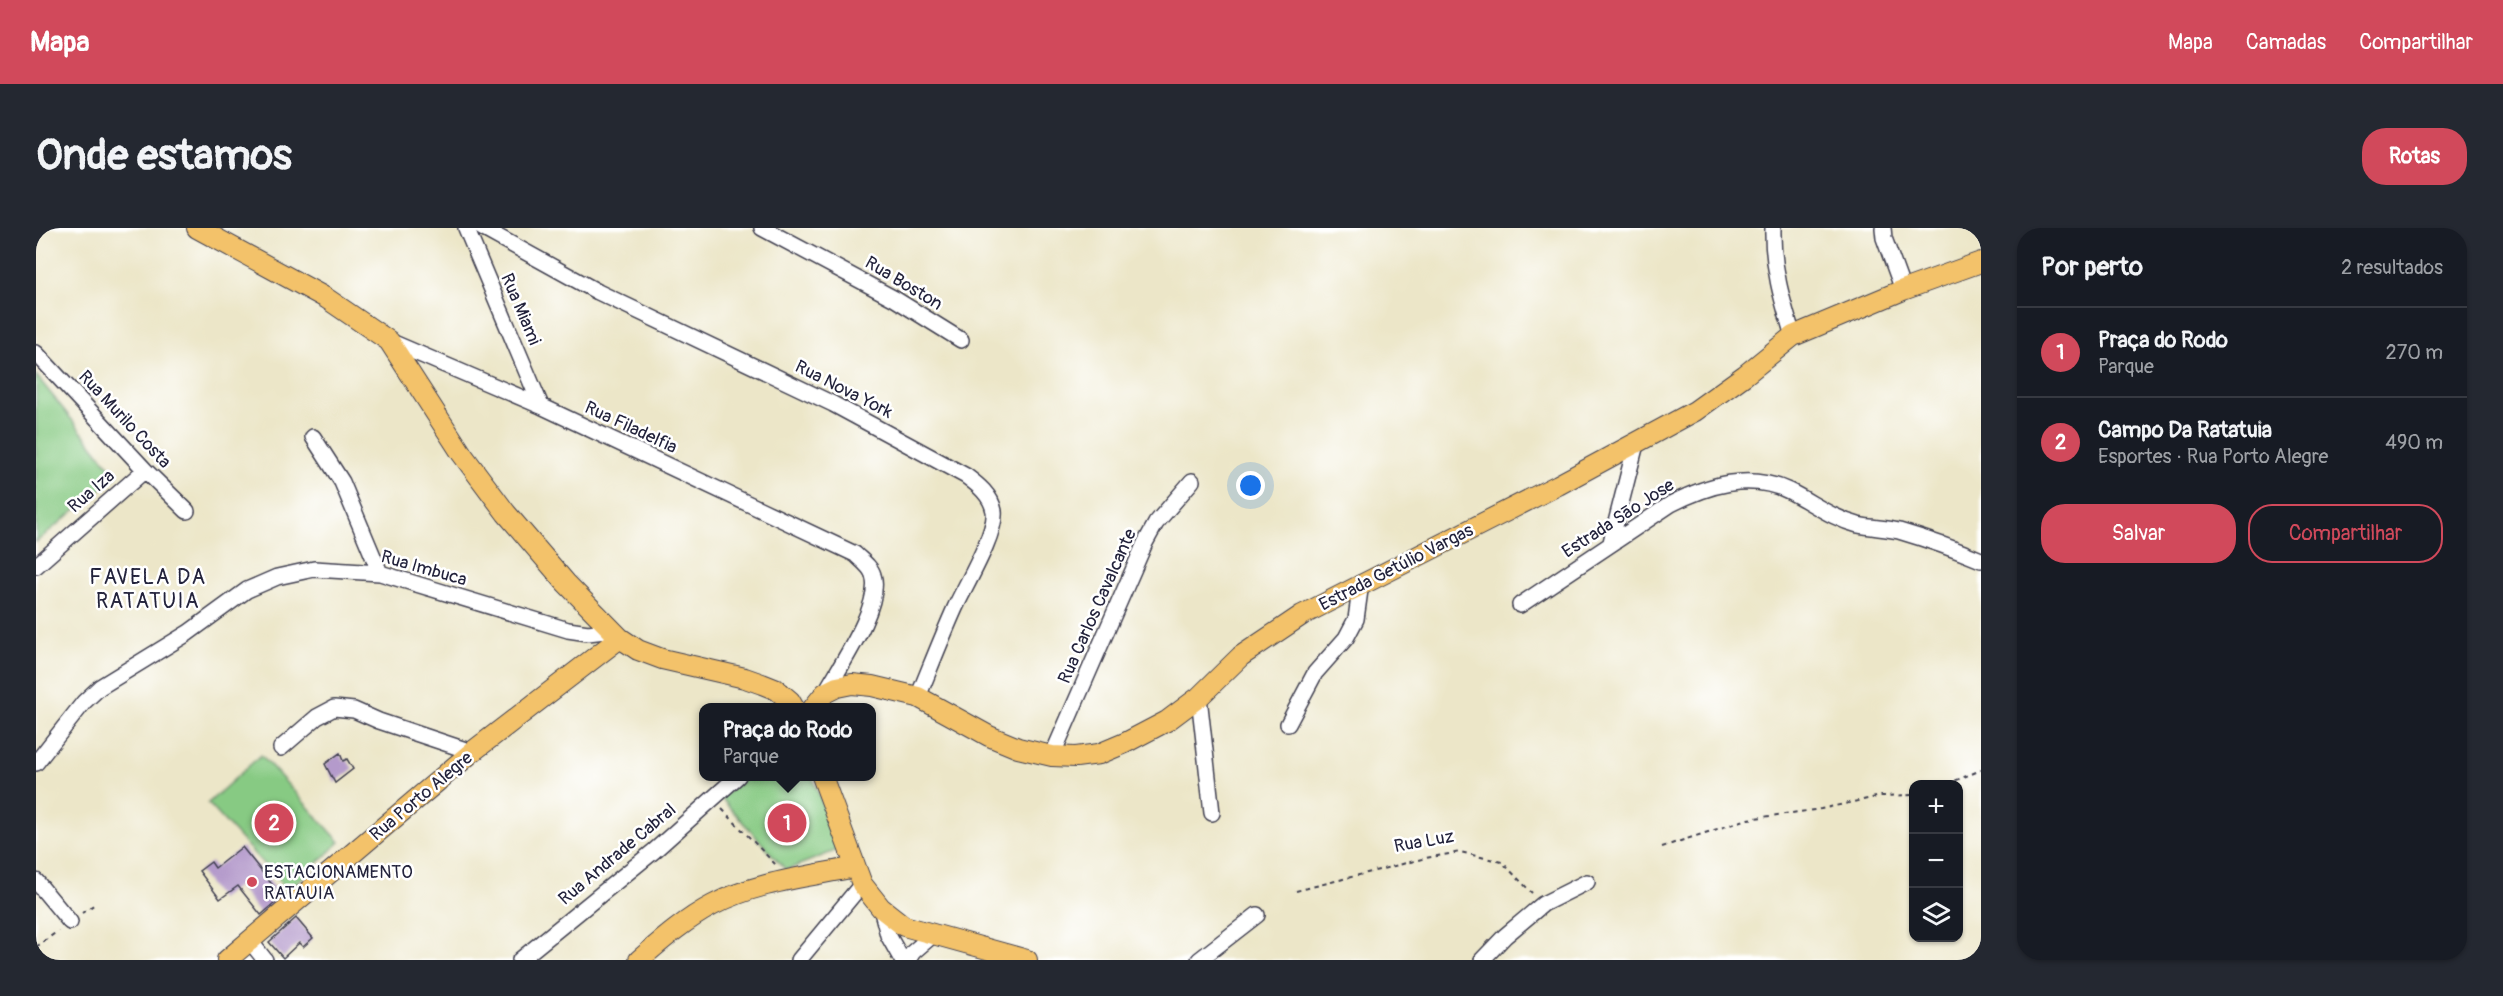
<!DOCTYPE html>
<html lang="pt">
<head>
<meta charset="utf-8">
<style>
  :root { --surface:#171b24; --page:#242831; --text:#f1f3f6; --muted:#9ea1a6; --line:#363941; --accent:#d1495b }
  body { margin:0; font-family:Pangolin,sans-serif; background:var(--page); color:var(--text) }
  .controls { position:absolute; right:18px; bottom:18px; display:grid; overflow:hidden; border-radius:12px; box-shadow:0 2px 4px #0004 }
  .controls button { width:54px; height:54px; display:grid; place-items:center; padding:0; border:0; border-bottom:2px solid var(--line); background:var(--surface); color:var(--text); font:30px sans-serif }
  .you { position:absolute; left:1215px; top:258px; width:21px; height:21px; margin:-15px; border:4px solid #fff; border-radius:50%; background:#1a73e8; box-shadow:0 0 0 9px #1a73e833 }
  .badge { display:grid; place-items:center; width:39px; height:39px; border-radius:50%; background:var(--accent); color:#fff; font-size:20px; font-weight:700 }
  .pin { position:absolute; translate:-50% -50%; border:3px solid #fff; box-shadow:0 2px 6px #0006 }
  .popup { position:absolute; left:663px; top:475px; width:177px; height:78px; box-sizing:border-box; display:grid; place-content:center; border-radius:12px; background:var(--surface); filter:drop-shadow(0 2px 4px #0005); font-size:20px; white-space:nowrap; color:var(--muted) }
  .popup b { font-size:22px; color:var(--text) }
  .popup::after { content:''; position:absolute; left:50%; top:100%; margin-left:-12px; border:12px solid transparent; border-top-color:var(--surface) }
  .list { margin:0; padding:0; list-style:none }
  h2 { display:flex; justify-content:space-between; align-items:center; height:78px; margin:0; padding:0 24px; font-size:26px }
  h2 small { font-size:20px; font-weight:400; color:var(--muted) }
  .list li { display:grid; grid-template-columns:39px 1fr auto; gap:18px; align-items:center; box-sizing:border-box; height:90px; padding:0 24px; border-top:2px solid var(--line) }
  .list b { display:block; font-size:22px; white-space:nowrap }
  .list p { margin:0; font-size:20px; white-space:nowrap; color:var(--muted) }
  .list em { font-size:20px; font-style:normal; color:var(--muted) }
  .actions { display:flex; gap:12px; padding:18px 24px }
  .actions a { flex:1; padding:14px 0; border:2px solid var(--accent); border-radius:24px; text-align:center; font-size:21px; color:var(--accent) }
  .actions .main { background:var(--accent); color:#fff }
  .icon { flex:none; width:33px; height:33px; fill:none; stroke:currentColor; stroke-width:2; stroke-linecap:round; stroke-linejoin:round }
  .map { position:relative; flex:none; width:1945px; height:732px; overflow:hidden; border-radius:24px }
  header { display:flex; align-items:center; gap:36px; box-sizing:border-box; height:84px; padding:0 30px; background:var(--accent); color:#fff }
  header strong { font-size:28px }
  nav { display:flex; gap:33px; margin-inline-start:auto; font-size:21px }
  .intro { display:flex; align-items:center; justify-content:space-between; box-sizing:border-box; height:144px; padding:0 36px }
  h1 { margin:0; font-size:42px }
  .button { padding:15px 27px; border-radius:24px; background:var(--accent); color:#fff; font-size:21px; font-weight:700 }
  main { display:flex; gap:36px; padding:0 36px }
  aside { flex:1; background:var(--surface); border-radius:24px; box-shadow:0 2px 4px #0004 }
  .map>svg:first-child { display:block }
</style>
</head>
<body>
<header>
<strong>Mapa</strong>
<nav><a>Mapa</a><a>Camadas</a><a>Compartilhar</a></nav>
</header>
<div class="intro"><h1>Onde estamos</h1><a class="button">Rotas</a></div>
<main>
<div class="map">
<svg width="1945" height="732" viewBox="0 0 1945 732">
  <rect width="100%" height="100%" fill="#fff"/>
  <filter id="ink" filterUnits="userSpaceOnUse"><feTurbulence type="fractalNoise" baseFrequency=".0167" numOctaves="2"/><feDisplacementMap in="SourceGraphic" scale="12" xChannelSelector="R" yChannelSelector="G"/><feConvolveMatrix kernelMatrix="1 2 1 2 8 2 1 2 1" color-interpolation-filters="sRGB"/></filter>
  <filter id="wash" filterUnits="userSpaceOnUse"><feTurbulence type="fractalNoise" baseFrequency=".008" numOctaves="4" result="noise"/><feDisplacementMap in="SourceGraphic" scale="24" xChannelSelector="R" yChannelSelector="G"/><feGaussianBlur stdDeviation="1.35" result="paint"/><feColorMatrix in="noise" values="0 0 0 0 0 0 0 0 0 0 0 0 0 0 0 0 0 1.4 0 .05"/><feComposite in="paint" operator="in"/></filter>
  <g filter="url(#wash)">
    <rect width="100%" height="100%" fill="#ece6c8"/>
    <path fill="#87ca83" stroke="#54765f" stroke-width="1.5" d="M0 147 81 248 0 314Z
      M225 527 304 614 252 663 172 575Z
      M711 549H776L804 621 750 642 685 570Z"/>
    <g id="blocks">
      <path fill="#b49acb" d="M304 525 307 533 311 531 317 541 299 555 289 536Z
        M206 619 246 669 225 687 202 658 184 671 163 643 175 634 179 640Z
        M260 690 277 710 267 719 263 715 247 730 233 714Z"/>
    </g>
  </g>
  <g filter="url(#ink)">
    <use href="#blocks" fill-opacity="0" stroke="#403f50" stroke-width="1.5"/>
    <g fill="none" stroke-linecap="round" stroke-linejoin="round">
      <defs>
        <path id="minor" d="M430 0 505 178
          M446 0 562 64 797 176 930 248C942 257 955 267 958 283 961 305 929 358 919 380 906 409 894 440 882 469
          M726 0 859 71 925 112
          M1737 0C1736 38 1746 72 1757 108
          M1847 0 1848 10 1867 62
          M353 113 505 178 819 326C825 332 835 339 837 347 847 376 804 438 789 465
          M0 125 109 242 151 283
          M277 209 306 254 344 345
          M1575 314 1600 216
          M0 338 109 242
          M1484 377 1635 276C1672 257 1713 244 1753 263 1777 275 1796 290 1822 297 1836 300 1850 300 1863 303 1890 311 1919 321 1945 332
          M1163 469 1176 585
          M1252 496 1279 445 1310 410 1320 391 1325 355
          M245 520 281 489 298 480 318 482 343 493 436 524
          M1016 528 1109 315 1120 295 1156 253
          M0 535 48 474 64 459 152 405 211 362 241 349 278 341 344 345 532 402 552 405 577 402
          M0 653 34 694
          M845 680 852 707 866 732
          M214 713 229 732
          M484 732 618 623 702 548
          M763 732 826 656
          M872 732 877 724 898 706
          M1163 732 1221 687
          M1446 732 1469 708 1507 676 1551 654"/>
        <path id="major" d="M161 0 290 70 353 113 426 226 470 285 530 355 584 410 602 422 626 431 709 450 726 456 741 462 754 473 758 480
          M777 480 789 465 801 459 816 456 836 458 882 469 953 508 982 520 1016 528 1040 529 1063 526 1089 515 1131 493 1163 469 1205 428 1266 387 1522 257 1659 183 1709 147 1757 108 1867 62 1945 34
          M786 548 826 656 845 680 868 698 991 732
          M191 732 436 524 584 410
          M603 732C626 712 650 691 677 677 720 654 771 649 819 639"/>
      </defs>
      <use href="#minor" stroke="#403f50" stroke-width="18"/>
      <use href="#major" stroke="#403f50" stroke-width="22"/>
      <path stroke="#403f50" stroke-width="2" stroke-dasharray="4.5 4.5" stroke-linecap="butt" d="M1911 556 1945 542
        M686 581 740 637
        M1626 619 1712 591 1785 581 1845 568 1878 567
        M1260 663 1390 630 1424 624 1466 634 1496 665
        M46 685 59 676
        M0 719 22 703"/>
      <use href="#minor" stroke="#fff" stroke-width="15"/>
      <use href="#major" stroke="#f3c26a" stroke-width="20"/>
    </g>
  </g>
  <circle fill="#d1495b" stroke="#fff" stroke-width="2" cx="216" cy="654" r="6"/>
  <g text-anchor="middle" stroke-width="5" stroke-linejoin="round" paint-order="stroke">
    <g font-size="18" fill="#22223b" stroke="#fff">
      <text transform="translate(868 55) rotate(31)" y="6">Rua Boston</text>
      <text transform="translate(485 81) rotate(67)" y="6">Rua Miami</text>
      <text transform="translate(808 161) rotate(27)" y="6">Rua Nova York</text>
      <text transform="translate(89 191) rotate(47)" y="6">Rua Murilo Costa</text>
      <text transform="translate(595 199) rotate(25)" y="6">Rua Filadelfia</text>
      <text transform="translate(55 263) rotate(-41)" y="6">Rua Iza</text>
      <text transform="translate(1582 290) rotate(-33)" y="6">Estrada Sāo Jose</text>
      <text transform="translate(1360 339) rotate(-27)" y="6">Estrada Getúlio Vargas</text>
      <text transform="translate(388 340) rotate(16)" y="6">Rua Imbuca</text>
      <text transform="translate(1061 378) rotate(-66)" y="6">Rua Carlos Cavalcante</text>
      <text transform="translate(385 568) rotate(-40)" y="6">Rua Porto Alegre</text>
      <text transform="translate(1388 613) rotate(-10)" y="6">Rua Luz</text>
      <text transform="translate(581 626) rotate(-40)" y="6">Rua Andrade Cabral</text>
    </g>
    <g font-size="18" fill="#22223b" stroke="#fff" text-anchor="start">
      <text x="228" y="650">ESTACIONAMENTO<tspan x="228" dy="21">RATAUIA</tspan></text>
    </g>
    <g font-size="21" letter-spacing="1.5" fill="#22223b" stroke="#fff">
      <text x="112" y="356">FAVELA DA<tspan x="112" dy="24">RATATUIA</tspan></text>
    </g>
  </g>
</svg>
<div class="controls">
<button>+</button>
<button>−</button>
<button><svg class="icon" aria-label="layers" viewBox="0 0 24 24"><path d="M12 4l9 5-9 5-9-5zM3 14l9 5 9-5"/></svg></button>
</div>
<div class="you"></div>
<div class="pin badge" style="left:751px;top:595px">1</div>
<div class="popup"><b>Praça do Rodo</b>Parque</div>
<div class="pin badge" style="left:238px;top:595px">2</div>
</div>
<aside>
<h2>Por perto<small>2 resultados</small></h2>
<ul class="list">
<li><span class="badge">1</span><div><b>Praça do Rodo</b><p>Parque</p></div><em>270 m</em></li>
<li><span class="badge">2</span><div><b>Campo Da Ratatuia</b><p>Esportes · Rua Porto Alegre</p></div><em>490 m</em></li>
</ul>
<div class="actions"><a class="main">Salvar</a><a>Compartilhar</a></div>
</aside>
</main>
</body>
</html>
